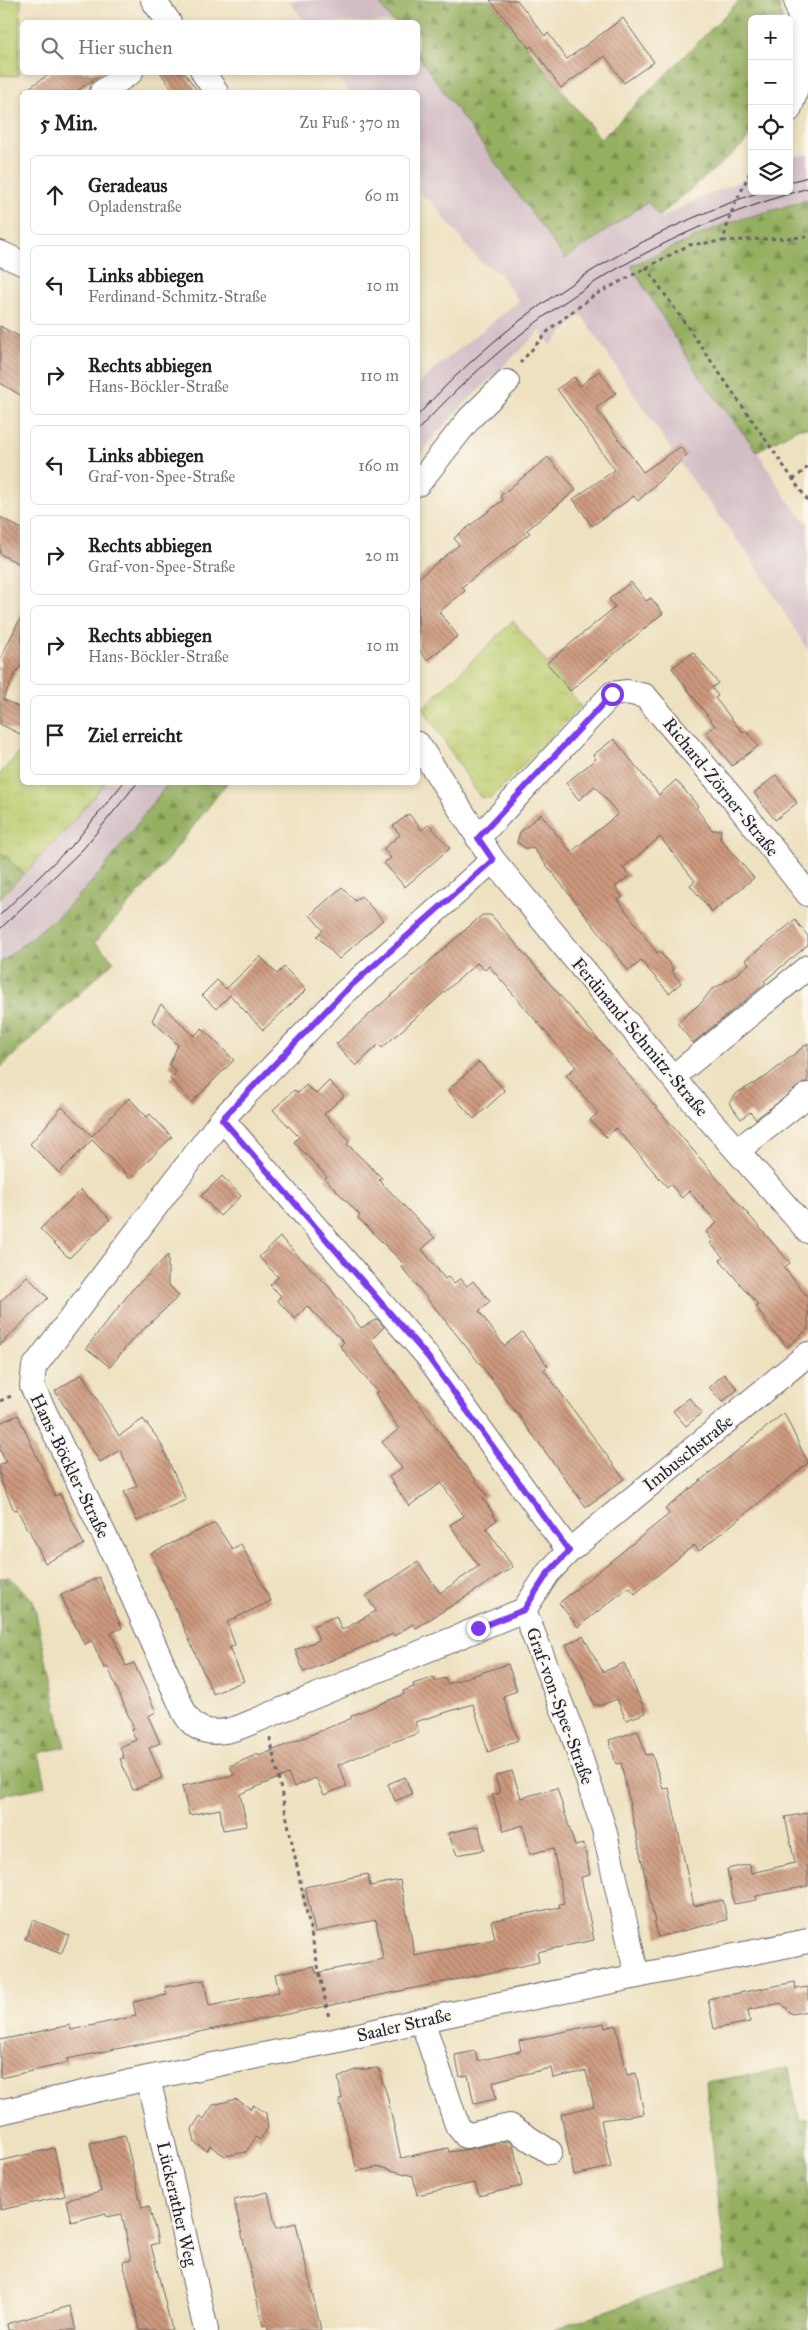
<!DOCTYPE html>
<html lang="de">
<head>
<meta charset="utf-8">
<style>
  :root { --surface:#fff; --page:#f2f2f2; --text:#222; --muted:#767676; --line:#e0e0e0 }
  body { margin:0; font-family:"IM FELL Great Primer",serif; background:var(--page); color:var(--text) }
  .controls { position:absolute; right:15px; top:15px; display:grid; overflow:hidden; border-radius:8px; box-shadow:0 2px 8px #0003 }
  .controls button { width:45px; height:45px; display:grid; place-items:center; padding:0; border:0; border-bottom:1px solid var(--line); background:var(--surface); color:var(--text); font:25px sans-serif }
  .stop { position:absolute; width:15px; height:15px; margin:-11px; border:4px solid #7c3aed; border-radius:50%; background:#fff }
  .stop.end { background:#7c3aed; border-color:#fff; box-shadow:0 1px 5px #0008 }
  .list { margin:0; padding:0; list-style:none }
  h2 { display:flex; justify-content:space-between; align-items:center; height:65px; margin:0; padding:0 20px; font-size:21px }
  h2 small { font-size:16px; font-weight:400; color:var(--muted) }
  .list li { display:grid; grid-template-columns:32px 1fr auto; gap:15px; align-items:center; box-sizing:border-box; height:80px; margin:0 10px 10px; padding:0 10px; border:1px solid var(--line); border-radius:8px }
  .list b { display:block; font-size:19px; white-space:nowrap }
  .list p { margin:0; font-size:16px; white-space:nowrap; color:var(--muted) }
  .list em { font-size:16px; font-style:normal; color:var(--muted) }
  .icon { flex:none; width:28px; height:28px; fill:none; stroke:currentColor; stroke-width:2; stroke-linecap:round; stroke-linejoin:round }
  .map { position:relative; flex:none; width:808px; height:2330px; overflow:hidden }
  .search { position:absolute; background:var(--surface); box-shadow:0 2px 8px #0003; left:20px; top:20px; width:400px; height:55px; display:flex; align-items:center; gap:12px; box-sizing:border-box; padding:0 18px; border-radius:8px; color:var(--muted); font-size:19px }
  .panel { position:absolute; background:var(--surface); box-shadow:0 2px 8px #0003; left:20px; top:90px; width:400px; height:695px; border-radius:8px }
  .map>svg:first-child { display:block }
</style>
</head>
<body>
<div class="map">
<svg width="808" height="2330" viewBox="0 0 808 2330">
  <defs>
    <pattern id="grass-tufts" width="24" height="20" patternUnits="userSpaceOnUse" patternTransform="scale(1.25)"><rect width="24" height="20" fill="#bccb6d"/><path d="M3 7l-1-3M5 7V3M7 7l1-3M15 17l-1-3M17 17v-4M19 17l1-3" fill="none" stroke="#a1ae5f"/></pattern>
    <pattern id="forest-firs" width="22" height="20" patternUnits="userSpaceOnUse" patternTransform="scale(1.25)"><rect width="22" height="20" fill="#95af60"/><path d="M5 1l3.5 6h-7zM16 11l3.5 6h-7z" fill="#798e50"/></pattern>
    <pattern id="building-back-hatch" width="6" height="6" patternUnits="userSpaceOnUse" patternTransform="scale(1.25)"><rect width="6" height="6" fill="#cd997d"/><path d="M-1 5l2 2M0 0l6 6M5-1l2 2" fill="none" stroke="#a67c68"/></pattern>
  </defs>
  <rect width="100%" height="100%" fill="#fbf7ec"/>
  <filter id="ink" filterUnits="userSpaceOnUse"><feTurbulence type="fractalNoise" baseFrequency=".02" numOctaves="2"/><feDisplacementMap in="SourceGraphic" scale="10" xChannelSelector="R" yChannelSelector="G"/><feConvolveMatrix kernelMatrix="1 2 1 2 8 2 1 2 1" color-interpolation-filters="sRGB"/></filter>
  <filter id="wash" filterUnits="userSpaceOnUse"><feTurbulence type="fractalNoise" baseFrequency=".0096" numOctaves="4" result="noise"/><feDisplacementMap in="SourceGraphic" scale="20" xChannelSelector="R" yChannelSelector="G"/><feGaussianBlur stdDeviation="1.12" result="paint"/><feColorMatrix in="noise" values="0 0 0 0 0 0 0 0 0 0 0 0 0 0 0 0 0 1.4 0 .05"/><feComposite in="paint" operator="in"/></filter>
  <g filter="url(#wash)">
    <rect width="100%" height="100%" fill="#eee1c0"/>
    <path fill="#d2bdc5" d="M289 0H377L393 22H304Z
      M418 56 565 259 648 201 661 218 689 203 752 176V191H789V158L808 154V200L727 223 631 266 699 376 757 451 788 501 808 524V651L752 560 680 463 581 314 551 345 540 331 462 406 435 435 418 458V385L434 369 519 301 499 273 479 261 432 202 418 193V92H348L335 73 418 72Z
      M105 783H168L101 872 64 911 0 963V898L63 833Z"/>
    <path fill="url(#grass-tufts)" stroke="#6f7654" d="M0 0H21L18 76 0 75Z
      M513 621 581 706 491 798 480 797 423 708Z
      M22 749V782L105 783 63 833 24 874 0 852V774Z"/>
    <path fill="url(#forest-firs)" stroke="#5c684e" d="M377 0H490L601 139 740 0H778L782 19H752V133L743 145 659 216 648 202 565 259 418 56V22H393Z
      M808 200V428H799L757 451 699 376 631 266 727 223Z
      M168 783H227L156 874 95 942 114 961 0 1068V963L64 911 101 872Z
      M2 853 24 874 0 898V854Z
      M9 1577 33 1600 65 1747 39 1753 46 1786 0 1796V1578Z
      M789 2068 799 2120 808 2119V2330H551L726 2270 706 2082Z"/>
    <g id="blocks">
      <path fill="url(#building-back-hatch)" d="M490 0H517L545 36 548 33 567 59 623 18 654 62 624 83 605 56 561 88 531 46 529 48Z
        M52 72H104L76 92H23Z
        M160 72H184L198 92H174Z
        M0 326 22 338V396L0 383Z
        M599 371 616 393 596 408 643 472 680 447 687 455 638 501 634 496 592 526 573 499 615 470 557 389 574 377 580 386Z
        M548 457 576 490 527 530 530 533 462 587 465 591 439 612 458 636 427 660 418 648V578L459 545 454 538 503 500 500 496Z
        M0 517 22 529V565L0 554Z
        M631 582 646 601 651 598 663 613 570 691 547 663 615 607 609 599Z
        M22 615V665L16 672 3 699 22 709V735L0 724V659Z
        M693 652 718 683 712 688 718 696 715 698 743 733 746 731 758 746 732 766 706 733 715 726 672 668Z
        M614 739 659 795 676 780 698 806 696 808 712 830H721L720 839 754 878 712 912 690 885 695 881 660 837 623 868 629 876 615 887 623 897 618 900 657 953 659 951 674 969 671 970 681 983 669 993 641 961 629 971 533 848H525L517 842 520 832 541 814 571 852 618 814 595 786 579 800 566 783 596 759 593 755Z
        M776 775 797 803 775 820 754 793Z
        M409 814 422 830 429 824 450 848 405 887 384 863 391 858 383 849 400 835 393 826Z
        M342 887 355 901 361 896 383 920 339 959 317 936 323 930 310 915Z
        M482 915H491L790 1263 784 1268 808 1297V1329L787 1347 768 1325 756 1306 758 1305 720 1260 723 1257 710 1243 713 1241 706 1232 717 1223 689 1191 682 1198 670 1184 667 1187 616 1128 606 1137 590 1120 598 1113 566 1075 576 1067 489 966 485 970 477 963 382 1048 379 1044 356 1066 336 1044Z
        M795 920 808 936V945L764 981 766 983 693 1043 677 1023 702 1002 711 990 730 979 749 964 746 960Z
        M260 956 277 974 284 967 306 990 263 1030 230 995 216 1009 202 995 217 980 226 989Z
        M161 1004 194 1036 202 1028 234 1060 192 1102 170 1079 176 1073 169 1065 178 1045 152 1020Z
        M808 1043V1080L756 1119 750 1112 741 1119 729 1103 737 1093 767 1076Z
        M479 1062 505 1091 474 1119 448 1090Z
        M329 1081 344 1096 324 1114 350 1141 347 1144 382 1178 379 1180 435 1238 422 1249 445 1279 448 1277 454 1284 460 1278 467 1286 473 1281 490 1301 479 1311 504 1346 522 1332 548 1366 544 1370 624 1479 586 1507 485 1370 401 1266 404 1264 358 1218 360 1215 325 1179 327 1177 294 1142 299 1137 273 1110 294 1090 298 1093 306 1085 316 1094Z
        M129 1098 147 1117 150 1114 172 1137 130 1178 92 1140 59 1173 30 1144 62 1107 92 1136Z
        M222 1176 241 1196 220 1216 201 1196Z
        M81 1190 110 1219 69 1258 40 1229Z
        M280 1237 329 1287 361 1328 377 1319 384 1327 371 1340 487 1495 483 1498 497 1520 486 1528 513 1567 416 1628 413 1624 394 1636 393 1634 304 1672 295 1650 319 1640 313 1626 336 1616 342 1630 376 1611 366 1596 418 1562 440 1593 479 1566 450 1525 464 1516 441 1483 409 1506 389 1477 402 1468 382 1442 399 1429 375 1393 377 1392 340 1346 344 1342 307 1306 295 1319 277 1300 281 1296 270 1285 278 1277 259 1257Z
        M168 1255V1284L179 1296 131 1341 110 1367 86 1348 132 1290Z
        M27 1276 48 1298 0 1345V1302Z
        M82 1374 119 1436 143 1419 159 1440 186 1500 137 1521 124 1492 137 1486 120 1450 100 1462 55 1391Z
        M724 1374 738 1389 722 1402 709 1387Z
        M689 1398 702 1413 686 1426 673 1411Z
        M784 1413 808 1463 699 1551 694 1545 635 1594 629 1587 578 1627 559 1603 669 1514 665 1509Z
        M18 1415 55 1496 60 1494 84 1545 45 1563 28 1528 27 1529 17 1509 14 1510 0 1479V1465L6 1462 0 1450V1423Z
        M215 1523 232 1549 241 1544 271 1601 227 1622 235 1645 229 1648 244 1681 213 1694 151 1553Z
        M99 1577 122 1628 111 1633 126 1666 134 1663 156 1712 148 1716 160 1743 149 1748 162 1778 133 1790 120 1759 124 1758 120 1747 136 1740 131 1730 134 1729 108 1667 104 1668 92 1641 84 1644 61 1595Z
        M583 1636 603 1672 624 1663 646 1713 626 1720 617 1699 602 1705H594L580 1669 566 1645Z
        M508 1664 517 1691 503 1696 518 1740 488 1752 473 1704 415 1722 419 1733 393 1742 338 1765 347 1786 324 1795 316 1778 294 1787 288 1774 240 1794 247 1826 223 1830 220 1809 189 1815 182 1786 234 1775 230 1766 258 1754 259 1756 352 1718 351 1716 404 1694 403 1691 414 1687 413 1684 434 1677 435 1681 445 1678 447 1684Z
        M638 1731 646 1755 652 1754 663 1789 669 1788 694 1906 723 1900 727 1920 658 1937 621 1763 616 1764 609 1740Z
        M512 1771 521 1798 557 1788 575 1846 584 1844 590 1875 581 1877 594 1940 537 1952 539 1962 518 1967 67 2059 68 2063 0 2078V2040L70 2025 71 2030 136 2016 133 2002 167 1995 165 1987 204 1980 209 2006 279 1992 275 1974 314 1966 316 1973 383 1959 376 1920 315 1932 305 1887 368 1874 370 1886 400 1880 415 1956 495 1939 491 1921 560 1907 559 1904 564 1903 553 1848 530 1854 523 1825 504 1831 492 1795 500 1793 495 1776Z
        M405 1777 412 1794 395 1801 388 1784Z
        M808 1813V1886L756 1896 757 1900 734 1904 727 1869 750 1864 751 1873 795 1863 785 1817Z
        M479 1826 484 1850 457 1855 448 1833Z
        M33 1920 69 1935 61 1954 25 1939Z
        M795 1982 796 1989 808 1987V2011L792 2014 781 2003 748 2010 750 2022 714 2029 708 1999Z
        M604 2023 605 2028 616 2025 627 2075 636 2073 644 2114 601 2120 611 2167 574 2175 561 2114 594 2106 586 2071 553 2078 551 2068 503 2079 493 2082 496 2099 474 2104 468 2075 460 2077 455 2055 475 2051 478 2061 521 2051 519 2041Z
        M378 2068 387 2095 401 2158 448 2148 449 2152 469 2149 507 2141 513 2144 522 2186 479 2196 475 2183 417 2195 413 2176 380 2167 357 2171 339 2099H342L338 2078 355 2070Z
        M236 2099 251 2109 253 2105 266 2113 268 2128 260 2140 256 2137 246 2152 225 2156 210 2146 207 2151 195 2143 192 2129 200 2116 204 2119 213 2105Z
        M125 2135 142 2208 149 2206 156 2233 158 2243 151 2245 172 2330H140L123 2262 131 2260 122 2214 107 2217 106 2213 71 2222 66 2200 101 2192 90 2143Z
        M54 2148 65 2196 0 2210V2161Z
        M268 2192 276 2228 296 2223 321 2330H268L267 2325 263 2326 234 2200Z
        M70 2306 76 2330H8L7 2324Z"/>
    </g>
  </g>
  <g filter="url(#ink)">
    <use href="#blocks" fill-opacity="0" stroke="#69656a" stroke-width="1"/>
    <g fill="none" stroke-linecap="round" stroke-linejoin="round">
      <defs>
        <path id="minor" d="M153 0 169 22
          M203 72 216 92
          M102 92 131 72
          M789 110C803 77 805 34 796 0
          M0 253 22 263
          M418 484 470 418 507 382
          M418 744 493 860 678 1084 808 1231
          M478 838 612 694 627 692 645 696 733 799 808 894
          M493 860 344 993 222 1119 34 1367 32 1386 116 1559 184 1712C196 1735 217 1735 240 1727L524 1610
          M673 1077 808 967
          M222 1119 428 1357 569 1551 548 1573 524 1610 573 1735 604 1829 637 1976
          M737 1151 808 1095
          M569 1551 808 1354
          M422 2020 457 2125 466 2136 510 2126 550 2152
          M148 2078 206 2330
          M0 2112 148 2078 334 2041 422 2020 808 1941"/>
      </defs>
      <use href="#minor" stroke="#69656a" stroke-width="26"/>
      <path stroke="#69656a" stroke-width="3" stroke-dasharray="4 4" stroke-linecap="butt" d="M723 241 808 237
        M646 267 808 501
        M520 363 551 328 593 296 689 245 723 241 731 213 752 168
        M793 480 808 467
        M0 1401 11 1396
        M270 1738 329 2018"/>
      <use href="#minor" stroke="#fff" stroke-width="24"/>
      <path stroke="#22223b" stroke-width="1" d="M789 182 808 177
        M418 415C511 312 631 235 763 191
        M418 430C525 313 655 232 808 188
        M0 915 75 842 124 782
        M0 929 83 849 138 782"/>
    </g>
  </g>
  <g fill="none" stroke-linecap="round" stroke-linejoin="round" filter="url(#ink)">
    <path stroke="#7c3aed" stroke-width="6" d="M478 1628 524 1610 548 1573 569 1551 428 1357 222 1119 344 992 493 860 478 838 612 694"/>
  </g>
  <g text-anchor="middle" stroke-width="4" stroke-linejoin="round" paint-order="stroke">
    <g font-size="18" fill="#22223b" stroke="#fbf7ec">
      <text transform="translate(721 787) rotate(51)" y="6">Richard-Zörner-Straße</text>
      <text transform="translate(640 1037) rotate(50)" y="6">Ferdinand-Schmitz-Straße</text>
      <text transform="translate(688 1453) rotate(-39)" y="6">Imbuschstraße</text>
      <text transform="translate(70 1466) rotate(64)" y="6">Hans-Böckler-Straße</text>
      <text transform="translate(560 1706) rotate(70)" y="6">Graf-von-Spee-Straße</text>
      <text transform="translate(404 2025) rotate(-13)" y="6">Saaler Straße</text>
      <text transform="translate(177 2204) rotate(77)" y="6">Lückerather Weg</text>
    </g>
  </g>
</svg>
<div class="controls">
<button>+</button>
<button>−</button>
<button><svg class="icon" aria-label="locate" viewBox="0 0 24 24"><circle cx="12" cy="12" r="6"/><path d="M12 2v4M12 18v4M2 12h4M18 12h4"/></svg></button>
<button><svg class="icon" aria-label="layers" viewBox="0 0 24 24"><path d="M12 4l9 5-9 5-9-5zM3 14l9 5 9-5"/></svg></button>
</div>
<div class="stop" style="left:612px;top:694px"></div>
<div class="stop end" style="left:478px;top:1628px"></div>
<div class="search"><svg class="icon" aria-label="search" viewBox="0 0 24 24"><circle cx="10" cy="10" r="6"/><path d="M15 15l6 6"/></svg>Hier suchen</div>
<section class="panel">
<h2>5 Min.<small>Zu Fuß · 370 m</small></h2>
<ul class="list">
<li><svg class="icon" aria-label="ahead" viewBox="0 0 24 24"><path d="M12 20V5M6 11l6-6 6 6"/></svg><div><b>Geradeaus</b><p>Opladenstraße</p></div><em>60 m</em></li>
<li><svg class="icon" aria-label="left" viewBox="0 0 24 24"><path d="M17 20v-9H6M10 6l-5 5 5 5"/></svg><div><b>Links abbiegen</b><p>Ferdinand-Schmitz-Straße</p></div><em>10 m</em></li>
<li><svg class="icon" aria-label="right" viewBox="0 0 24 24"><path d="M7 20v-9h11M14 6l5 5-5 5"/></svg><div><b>Rechts abbiegen</b><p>Hans-Böckler-Straße</p></div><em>110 m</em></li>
<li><svg class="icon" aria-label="left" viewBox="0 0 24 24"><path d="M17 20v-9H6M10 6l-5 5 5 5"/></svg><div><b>Links abbiegen</b><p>Graf-von-Spee-Straße</p></div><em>160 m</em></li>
<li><svg class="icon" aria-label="right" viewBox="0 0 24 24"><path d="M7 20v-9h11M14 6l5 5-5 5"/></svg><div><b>Rechts abbiegen</b><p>Graf-von-Spee-Straße</p></div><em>20 m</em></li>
<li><svg class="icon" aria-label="right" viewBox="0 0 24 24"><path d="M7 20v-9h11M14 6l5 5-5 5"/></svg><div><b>Rechts abbiegen</b><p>Hans-Böckler-Straße</p></div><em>10 m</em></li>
<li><svg class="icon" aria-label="arrive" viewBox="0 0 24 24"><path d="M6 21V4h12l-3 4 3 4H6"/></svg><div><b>Ziel erreicht</b></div></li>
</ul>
</section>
</div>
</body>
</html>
